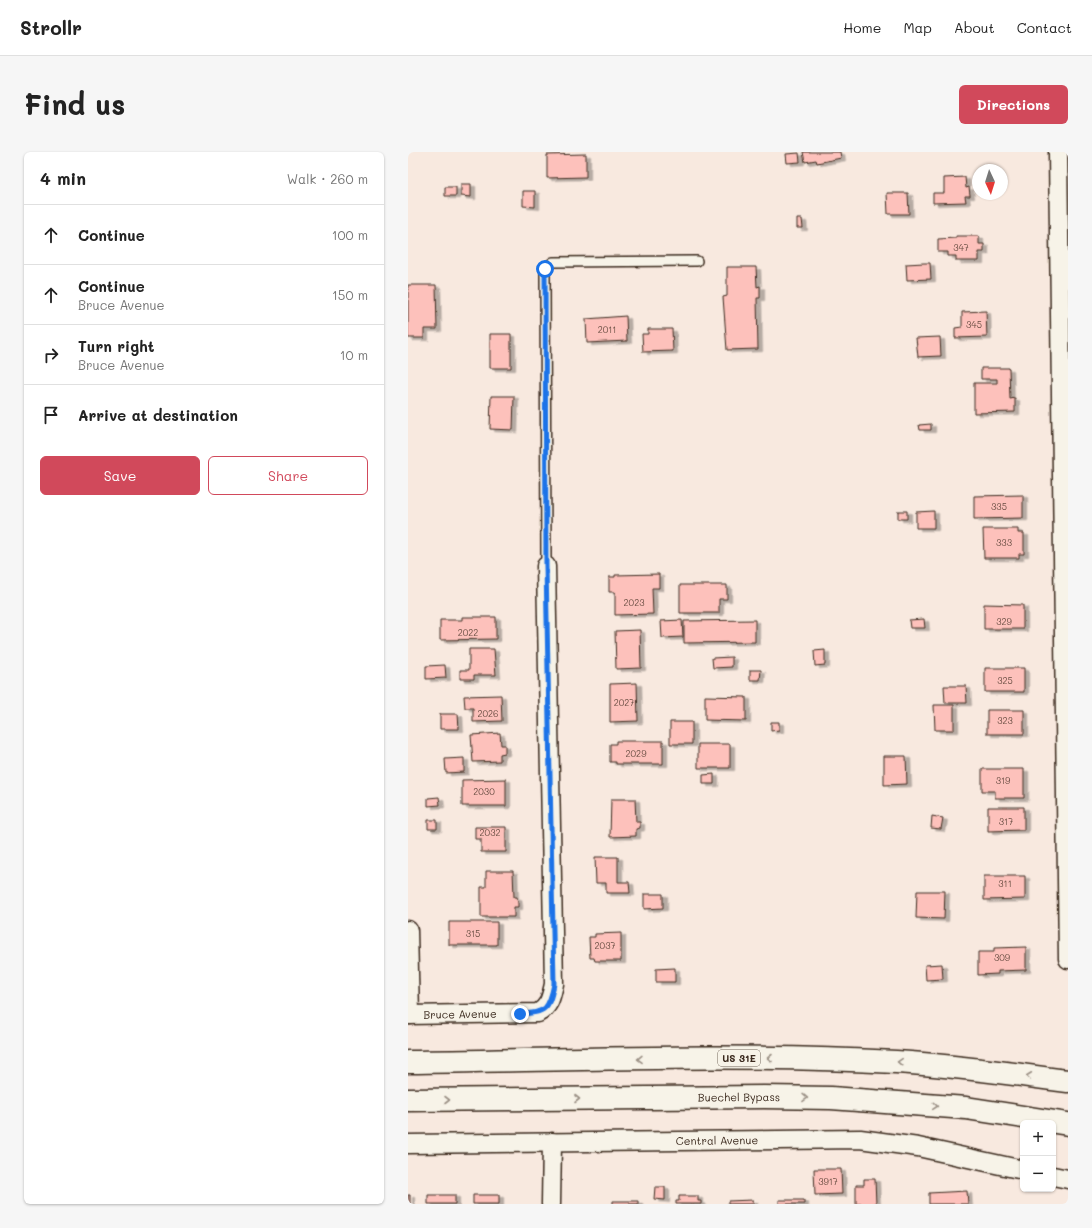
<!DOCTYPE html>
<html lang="en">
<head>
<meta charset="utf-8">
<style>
  :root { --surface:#fff; --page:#f6f6f6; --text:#222; --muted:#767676; --line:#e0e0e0; --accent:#d1495b }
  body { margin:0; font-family:Mali,sans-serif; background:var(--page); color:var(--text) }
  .controls { position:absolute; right:12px; bottom:12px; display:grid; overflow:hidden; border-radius:6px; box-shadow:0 1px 3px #0004 }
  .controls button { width:36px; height:36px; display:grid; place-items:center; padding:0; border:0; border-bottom:1px solid var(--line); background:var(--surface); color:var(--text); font:20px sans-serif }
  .compass { position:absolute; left:564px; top:12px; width:36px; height:36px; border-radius:50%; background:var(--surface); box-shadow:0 1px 3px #0004; rotate:176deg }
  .stop { position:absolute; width:12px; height:12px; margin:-9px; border:3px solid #1a73e8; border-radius:50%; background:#fff }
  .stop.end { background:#1a73e8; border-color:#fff; box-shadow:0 1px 4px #0008 }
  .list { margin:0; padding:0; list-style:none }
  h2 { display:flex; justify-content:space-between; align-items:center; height:52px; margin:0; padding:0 16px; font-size:17px }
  h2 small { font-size:13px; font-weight:400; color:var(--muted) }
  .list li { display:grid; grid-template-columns:26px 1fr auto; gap:12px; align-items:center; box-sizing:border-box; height:60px; padding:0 16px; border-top:1px solid var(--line) }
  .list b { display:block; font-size:15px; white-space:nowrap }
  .list p { margin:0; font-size:13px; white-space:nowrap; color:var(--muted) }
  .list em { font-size:13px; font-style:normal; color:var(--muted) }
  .actions { display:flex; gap:8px; padding:12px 16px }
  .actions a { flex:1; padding:9px 0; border:1px solid var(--accent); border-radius:6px; text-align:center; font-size:14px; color:var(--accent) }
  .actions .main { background:var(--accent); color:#fff }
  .icon { flex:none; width:22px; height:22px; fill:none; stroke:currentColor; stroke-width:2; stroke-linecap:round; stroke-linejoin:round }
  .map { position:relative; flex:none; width:660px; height:1052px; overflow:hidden; border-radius:6px }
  header { display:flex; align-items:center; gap:24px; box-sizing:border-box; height:56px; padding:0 20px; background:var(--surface); border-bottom:1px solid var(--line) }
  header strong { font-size:19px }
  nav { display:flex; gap:22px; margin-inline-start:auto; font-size:14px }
  .intro { display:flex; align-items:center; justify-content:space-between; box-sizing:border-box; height:96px; padding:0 24px }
  h1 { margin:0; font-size:28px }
  .button { padding:10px 18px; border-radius:6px; background:var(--accent); color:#fff; font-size:14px; font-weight:700 }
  main { display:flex; gap:24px; padding:0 24px }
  aside { flex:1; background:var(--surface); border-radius:6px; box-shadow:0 1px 3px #0004 }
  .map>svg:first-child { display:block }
</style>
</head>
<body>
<header>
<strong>Strollr</strong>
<nav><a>Home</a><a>Map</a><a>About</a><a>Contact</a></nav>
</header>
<div class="intro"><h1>Find us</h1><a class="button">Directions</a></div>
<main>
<aside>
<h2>4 min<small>Walk · 260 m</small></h2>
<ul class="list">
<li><svg class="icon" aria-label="ahead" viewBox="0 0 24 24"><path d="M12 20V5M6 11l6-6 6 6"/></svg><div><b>Continue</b></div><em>100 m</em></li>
<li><svg class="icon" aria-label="ahead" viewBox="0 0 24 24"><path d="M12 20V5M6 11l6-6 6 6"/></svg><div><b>Continue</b><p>Bruce Avenue</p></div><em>150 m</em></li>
<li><svg class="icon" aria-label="right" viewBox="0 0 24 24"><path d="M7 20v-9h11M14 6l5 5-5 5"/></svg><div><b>Turn right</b><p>Bruce Avenue</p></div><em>10 m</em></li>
<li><svg class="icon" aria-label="arrive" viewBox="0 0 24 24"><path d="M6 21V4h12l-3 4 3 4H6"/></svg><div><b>Arrive at destination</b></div></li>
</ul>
<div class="actions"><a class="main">Save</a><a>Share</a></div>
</aside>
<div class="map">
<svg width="660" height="1052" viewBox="0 0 660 1052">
  <defs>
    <filter id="shadow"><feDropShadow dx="4.5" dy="2.5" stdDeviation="0" flood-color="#0004"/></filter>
  </defs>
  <rect width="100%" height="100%" fill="#f8e9df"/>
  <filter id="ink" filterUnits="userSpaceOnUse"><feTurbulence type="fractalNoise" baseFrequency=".025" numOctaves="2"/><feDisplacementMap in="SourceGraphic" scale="8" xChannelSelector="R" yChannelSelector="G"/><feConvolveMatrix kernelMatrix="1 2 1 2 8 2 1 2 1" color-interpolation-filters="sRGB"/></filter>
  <g filter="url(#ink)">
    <path fill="#fdc1bb" stroke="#3b2a1e" filter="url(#shadow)" d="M395 0H432L433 6 409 11 408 8 397 10Z
      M391 1 392 10 379 11 378 2Z
      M178 2V25L139 26V3Z
      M557 25 558 36 561 35 562 43V44H557L558 50 525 51V41H536V26Z
      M53 32H63V45L53 44Z
      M37 35H48V44H37Z
      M115 39H127V55L115 54Z
      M479 41H500L501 62H480Z
      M389 67H394L395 76H389Z
      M548 84H571V92H576V100H571V109H548V104H540V100H530V87L548 86Z
      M516 111H522L523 127 499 128 498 112Z
      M319 115H348L349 135 352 134V146H349L350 197 319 198 315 145 319 144Z
      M0 133H28L29 177H16V186H0Z
      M578 159 579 185 547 186V176L554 175V160Z
      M218 164 219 189 179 191 178 167Z
      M240 177H264L265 199 235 200 234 182H240Z
      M82 182H103V216H82Z
      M532 185 533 204 510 205 508 186Z
      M573 216H601L602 247 607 246V260L566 261V231H589V227H573Z
      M83 244H106L105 278 82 277Z
      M523 272V278H512L511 273Z
      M615 343V366L566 367V344Z
      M490 359H499V367H490Z
      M526 359V376H508V360Z
      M575 377H610V381H616V402H611V406H576Z
      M251 422V436H244L245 462 207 463V440H201V425H207V423Z
      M272 433H319V447H311V461H272Z
      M576 452 615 453V477H576Z
      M54 465H88V487L32 488V468H54Z
      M516 467 517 476H502L501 468Z
      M274 468 275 485 254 486 253 469Z
      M347 468V490L276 491V469Z
      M232 478 233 516 208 517 207 479Z
      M61 497H86L88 523H66V527H52V518H61Z
      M417 498V513L407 514 406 499Z
      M324 505V515L305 516 304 506Z
      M37 513 38 526 18 527V514Z
      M577 516H616V540H577Z
      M342 518H353L352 528H342Z
      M229 531 230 569 202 570V532Z
      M536 534H558L559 551H537Z
      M93 543 94 569 65 570V556H57L56 544Z
      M297 544 338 545V569L297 568Z
      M526 553H546V578H527Z
      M579 558H616V582H579Z
      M32 562H50L51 577H32Z
      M262 570H284V592H262Z
      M363 570H371V578L363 579Z
      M92 581 93 593H97V601L92 602V609L65 610 63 583Z
      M208 589H255V612H208V610H202V592H208Z
      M290 592H322V616H290Z
      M476 604H498L499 632 476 633Z
      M56 606V620L38 621 37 607Z
      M574 617H616V646H587V639H574Z
      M306 622V632H295V623Z
      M98 627V654H54V628Z
      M31 645 32 653 20 654V646Z
      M203 647H227L228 670H232V676L228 677V684L202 685Z
      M580 655H616V678L580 679Z
      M524 664 535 666 533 677 523 676Z
      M20 668H29V677H20Z
      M67 675H98V700H73V687H67Z
      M187 705H210V730H221L222 741H198V731H188Z
      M78 719H105L106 745H109L110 751V755H106V765H73V735H78Z
      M576 724H617V747L576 748Z
      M509 739H537L536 767 508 766Z
      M236 742H255V756L236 757Z
      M41 770H89V793H41Z
      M213 781V809H187L186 806H182L181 785H187V782Z
      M618 795V818L590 819V822L570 823V800H586V796Z
      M534 812 535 827 518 828 517 813Z
      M267 816V830H248V817Z
      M406 1017H433L434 1042 407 1043Z
      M456 1027H467L468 1052H448V1033H456Z
      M247 1035H257V1048L246 1047Z
      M559 1039 560 1052H521V1041Z
      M0 1043H2V1052H0Z
      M20 1043H47V1052H20Z
      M65 1043H91V1052H65Z
      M271 1044H290V1049H293V1052H268V1049H271Z
      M345 1048V1052H320V1049Z
      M371 1048H396V1052H371Z
      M205 1049H230V1052H205Z"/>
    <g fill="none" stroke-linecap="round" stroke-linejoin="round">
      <defs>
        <path id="lane" d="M138 414 137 117 145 110 289 109"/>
        <g id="street">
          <path d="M650 0 660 807"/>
          <path d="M0 778 2 863"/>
          <path id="s1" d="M0 863 130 861C142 854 143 845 146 832L138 414"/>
          <path id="s2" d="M0 992 452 987 510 995 615 1018"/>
          <path d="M645 1024 660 1027"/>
          <path d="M143 1052 144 990"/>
        </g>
        <g id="primary">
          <path d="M0 910C163 908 326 901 488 910 546 913 603 922 660 929"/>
          <path id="s3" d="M0 948 356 945 423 946 558 956 660 972"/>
        </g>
      </defs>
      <use href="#lane" stroke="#3b2a1e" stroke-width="12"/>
      <use href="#street" stroke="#3b2a1e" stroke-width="21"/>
      <use href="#primary" stroke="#3b2a1e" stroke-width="25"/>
      <use href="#lane" stroke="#f7f3e8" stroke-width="9"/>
      <use href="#street" stroke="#f7f3e8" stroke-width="18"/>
      <use href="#primary" stroke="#f7f3e8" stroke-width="22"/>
    </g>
    <defs><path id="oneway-chevron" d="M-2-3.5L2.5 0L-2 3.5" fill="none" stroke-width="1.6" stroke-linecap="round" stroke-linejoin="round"/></defs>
    <g stroke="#998e83">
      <use href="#oneway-chevron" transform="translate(362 906) rotate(-180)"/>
      <use href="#oneway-chevron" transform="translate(232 907) rotate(179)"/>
      <use href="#oneway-chevron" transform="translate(492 910) rotate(-176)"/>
      <use href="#oneway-chevron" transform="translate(621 924) rotate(-173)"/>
      <use href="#oneway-chevron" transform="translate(397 946) rotate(1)"/>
      <use href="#oneway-chevron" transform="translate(169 947)"/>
      <use href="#oneway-chevron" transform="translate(39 948)"/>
      <use href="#oneway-chevron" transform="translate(527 954) rotate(5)"/>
    </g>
  </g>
  <g fill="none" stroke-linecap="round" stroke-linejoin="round" filter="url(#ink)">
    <path stroke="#1a73e8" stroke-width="5" d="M112 862C138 861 141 857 146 832L138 414 137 117"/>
  </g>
  <g text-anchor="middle" stroke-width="3" stroke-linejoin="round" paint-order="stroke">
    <g font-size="9" fill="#6c5045">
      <text x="553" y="99">347</text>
      <text x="566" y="176">345</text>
      <text x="199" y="181">2011</text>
      <text x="591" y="358">335</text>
      <text x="596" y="394">333</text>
      <text x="226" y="454">2023</text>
      <text x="596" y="473">329</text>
      <text x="60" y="484">2022</text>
      <text x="597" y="532">325</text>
      <text x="216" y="554">2027</text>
      <text x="80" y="565">2026</text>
      <text x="597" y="572">323</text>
      <text x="228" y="605">2029</text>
      <text x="595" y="632">319</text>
      <text x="76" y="643">2030</text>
      <text x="598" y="673">317</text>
      <text x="82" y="684">2032</text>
      <text x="597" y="735">311</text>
      <text x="65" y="785">315</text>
      <text x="197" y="797">2037</text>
      <text x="594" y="809">309</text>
      <text x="420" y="1033">3917</text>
    </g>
    <rect fill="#f7f3e8" stroke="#73665b" stroke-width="1" x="310" y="898" width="42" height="16" rx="3"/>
    <g font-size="10" font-weight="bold" fill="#3b2a1e">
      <text x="331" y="910">US 31E</text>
    </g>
    <g font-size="11" fill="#3b2a1e" stroke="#f7f3e8">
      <text dy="4" stroke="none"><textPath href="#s1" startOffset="52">Bruce Avenue</textPath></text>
      <text dy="4" stroke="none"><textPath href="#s3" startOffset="331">Buechel Bypass</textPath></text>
      <text dy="4" stroke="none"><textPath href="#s2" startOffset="309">Central Avenue</textPath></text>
    </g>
  </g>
</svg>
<div class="controls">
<button>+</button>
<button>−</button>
</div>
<svg class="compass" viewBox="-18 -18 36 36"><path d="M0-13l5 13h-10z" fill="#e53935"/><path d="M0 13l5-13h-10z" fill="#767676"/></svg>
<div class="stop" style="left:137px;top:117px"></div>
<div class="stop end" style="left:112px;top:862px"></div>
</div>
</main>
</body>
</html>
